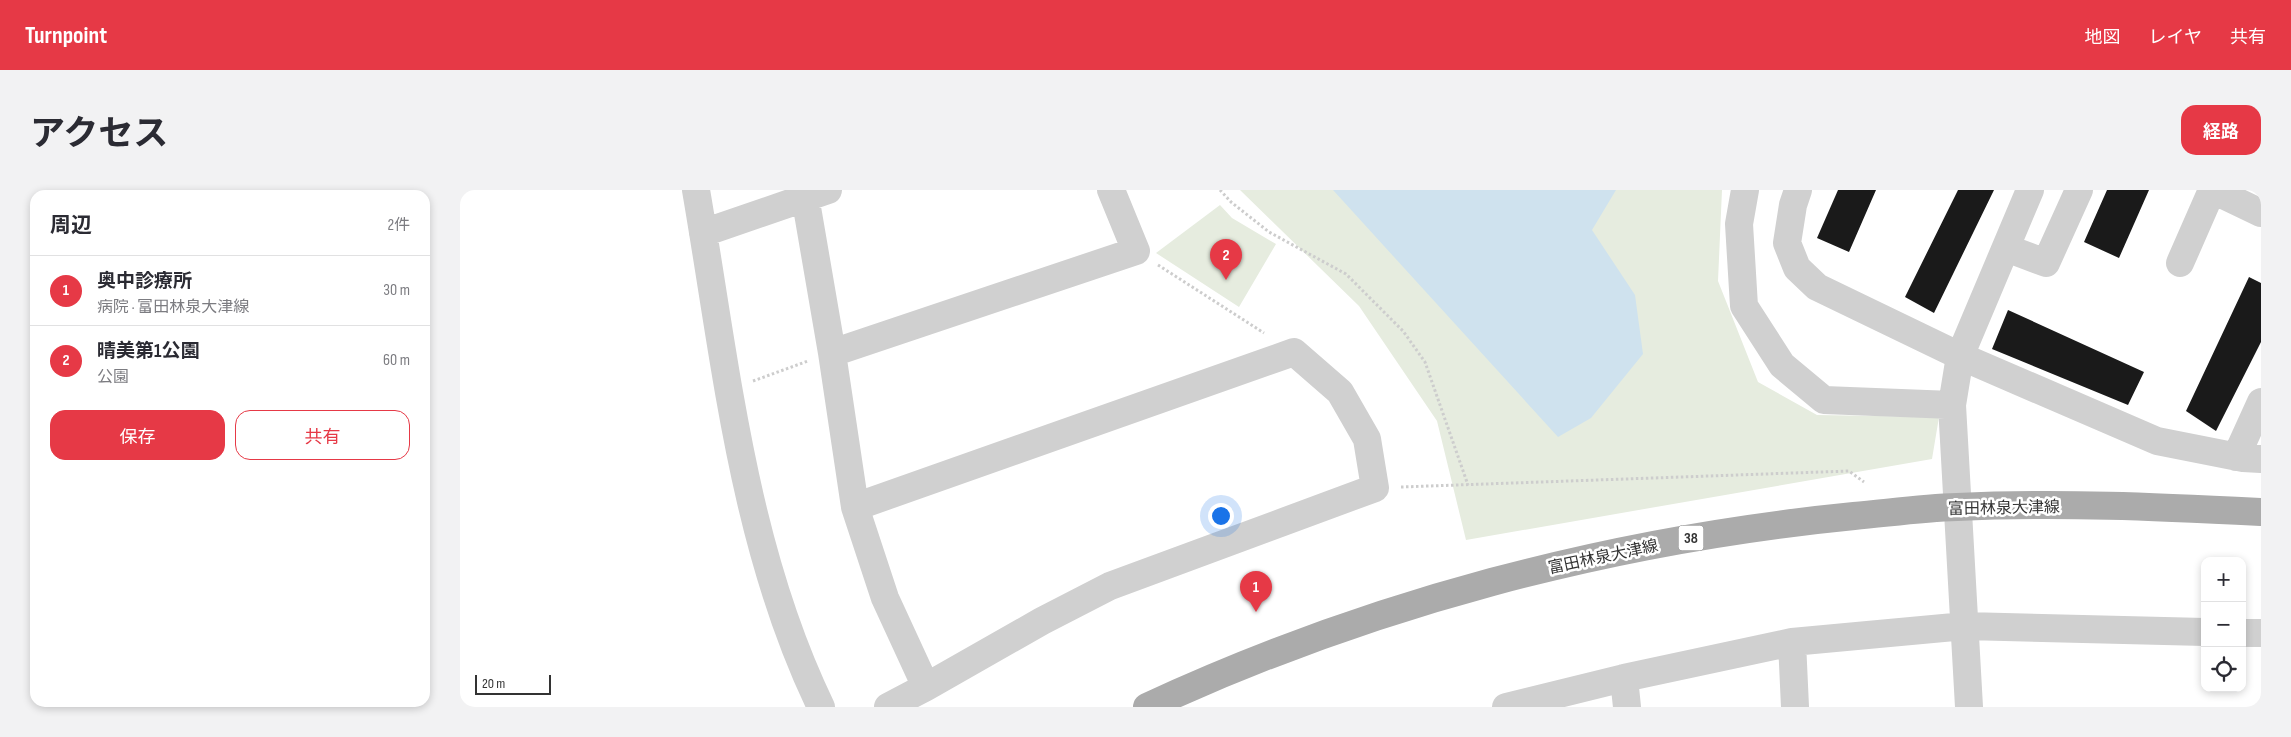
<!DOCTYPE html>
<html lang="ja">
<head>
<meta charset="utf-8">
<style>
  :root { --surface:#fff; --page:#f2f2f3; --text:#2b2b33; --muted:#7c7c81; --line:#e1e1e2; --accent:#e63946 }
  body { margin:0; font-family:"Sofia Sans Condensed","Noto Sans JP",sans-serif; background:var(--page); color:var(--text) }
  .controls { position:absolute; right:15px; bottom:15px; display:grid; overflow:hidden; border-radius:10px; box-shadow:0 2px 8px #0003 }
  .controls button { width:45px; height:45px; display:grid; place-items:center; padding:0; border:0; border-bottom:1px solid var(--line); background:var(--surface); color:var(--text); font:25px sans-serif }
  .scale { position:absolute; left:15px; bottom:12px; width:76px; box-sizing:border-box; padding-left:5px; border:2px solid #333; border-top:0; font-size:14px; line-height:18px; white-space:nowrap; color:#333; -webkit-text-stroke:4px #fff; paint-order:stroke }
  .you { position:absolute; left:760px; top:325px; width:18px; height:18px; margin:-12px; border:4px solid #fff; border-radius:50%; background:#1a73e8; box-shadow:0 0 0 8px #1a73e833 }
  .badge { display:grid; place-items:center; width:32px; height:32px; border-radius:50%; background:var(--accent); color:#fff; font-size:16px; font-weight:700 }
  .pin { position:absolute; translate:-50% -41px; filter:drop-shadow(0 1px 2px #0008) }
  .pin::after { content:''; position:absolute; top:26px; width:18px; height:15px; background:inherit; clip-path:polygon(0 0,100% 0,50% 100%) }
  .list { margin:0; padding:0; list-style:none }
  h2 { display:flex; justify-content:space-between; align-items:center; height:65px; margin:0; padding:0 20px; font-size:21px }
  h2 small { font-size:16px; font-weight:400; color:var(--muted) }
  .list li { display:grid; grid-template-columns:32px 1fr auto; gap:15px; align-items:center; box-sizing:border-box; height:70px; padding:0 20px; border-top:1px solid var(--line) }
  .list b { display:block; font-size:19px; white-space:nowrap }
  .list p { margin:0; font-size:16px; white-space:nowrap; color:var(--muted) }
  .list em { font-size:16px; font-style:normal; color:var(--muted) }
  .actions { display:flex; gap:10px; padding:15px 20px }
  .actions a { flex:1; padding:11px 0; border:1px solid var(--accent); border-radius:15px; text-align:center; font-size:18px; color:var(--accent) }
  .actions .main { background:var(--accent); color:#fff }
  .icon { flex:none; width:28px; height:28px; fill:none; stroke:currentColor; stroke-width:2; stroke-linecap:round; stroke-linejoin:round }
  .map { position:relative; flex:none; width:1801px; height:517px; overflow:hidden; border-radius:15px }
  header { display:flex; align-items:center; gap:30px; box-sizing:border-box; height:70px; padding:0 25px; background:var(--accent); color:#fff }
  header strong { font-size:24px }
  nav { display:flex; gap:28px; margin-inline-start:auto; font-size:18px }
  .intro { display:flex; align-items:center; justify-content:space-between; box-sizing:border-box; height:120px; padding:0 30px }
  h1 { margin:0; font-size:35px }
  .button { padding:12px 22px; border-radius:15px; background:var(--accent); color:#fff; font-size:18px; font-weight:700 }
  main { display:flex; gap:30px; padding:0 30px }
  aside { flex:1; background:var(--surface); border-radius:15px; box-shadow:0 2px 8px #0003 }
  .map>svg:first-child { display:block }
</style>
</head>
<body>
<header>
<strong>Turnpoint</strong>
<nav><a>地図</a><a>レイヤ</a><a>共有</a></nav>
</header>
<div class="intro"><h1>アクセス</h1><a class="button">経路</a></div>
<main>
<aside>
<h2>周辺<small>2件</small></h2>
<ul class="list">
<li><span class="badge">1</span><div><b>奥中診療所</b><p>病院 · 富田林泉大津線</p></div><em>30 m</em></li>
<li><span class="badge">2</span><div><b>晴美第1公園</b><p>公園</p></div><em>60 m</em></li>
</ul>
<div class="actions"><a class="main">保存</a><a>共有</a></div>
</aside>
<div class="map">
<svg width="1801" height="517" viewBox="0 0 1801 517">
  <rect width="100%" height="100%" fill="#fff"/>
  <path fill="#e6ecdf" d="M780 0H1262L1258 91 1298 192 1357 225 1479 227 1472 269 1006 350 977 231 899 116Z
    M760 15 772 28 816 54 779 117 696 63Z"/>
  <path fill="#cfe2ee" d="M873 0H1156L1132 40 1175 105 1183 164 1131 228 1098 247Z"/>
  <path fill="#1a1a1a" d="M1378 0H1416L1389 62 1357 48Z
    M1498 0H1534L1474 123 1445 107Z
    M1647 0H1689L1659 68 1624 52Z
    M1789 87 1801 93V152L1756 241 1726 221Z
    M1548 120 1684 182 1668 215 1532 159Z"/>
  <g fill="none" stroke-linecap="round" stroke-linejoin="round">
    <path stroke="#cdcdcd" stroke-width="3" stroke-dasharray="2.5 2.5" stroke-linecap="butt" d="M760 0 771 12 809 42 886 84 943 141 965 172 1008 295
      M698 75 804 143
      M293 191 348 171
      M941 297 1389 281 1404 292"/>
    <path stroke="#d0d0d0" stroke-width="28" d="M236 0C266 174 283 356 361 517
      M344 0 372 163 395 317 425 408 466 497 428 517
      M1285 0 1279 34 1284 116 1322 175 1364 210 1492 215 1509 517
      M1338 0 1333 15 1327 53 1337 78 1357 97 1500 166 1697 251 1783 268 1801 269
      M1753 0 1801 23
      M243 43 368 0
      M1546 58 1586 73 1619 0
      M1720 73 1752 0
      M372 163 676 61 651 0
      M1492 215 1500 166 1570 0
      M1776 267 1801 212
      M395 317 834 162 880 202 907 249 915 298 650 396 582 431 466 497
      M1782 443H1801
      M1332 452 1335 517
      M1164 488 1167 517
      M1046 517 1164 488 1332 452 1505 436 1745 442"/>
    <path stroke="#ababab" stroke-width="28" d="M687 517C909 414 1150 350 1394 326 1428 323 1462 318 1497 317 1598 312 1700 317 1801 322"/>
  </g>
  <g text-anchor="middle" stroke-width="5" stroke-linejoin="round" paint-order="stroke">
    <rect fill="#fff" stroke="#707070" stroke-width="1" x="1218.5" y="335.5" width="25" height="25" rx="4"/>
    <g font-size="15" font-weight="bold" fill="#333">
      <text x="1231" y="353">38</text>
    </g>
    <g font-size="16" fill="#333" stroke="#fff">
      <text transform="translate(1544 317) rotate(-1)" y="6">富田林泉大津線</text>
      <text transform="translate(1143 366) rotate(-12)" y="6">富田林泉大津線</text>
    </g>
  </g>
</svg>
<div class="controls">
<button>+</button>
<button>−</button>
<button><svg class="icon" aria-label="locate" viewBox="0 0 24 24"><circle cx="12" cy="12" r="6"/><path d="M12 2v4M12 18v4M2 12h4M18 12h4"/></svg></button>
</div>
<div class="scale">20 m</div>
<div class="you"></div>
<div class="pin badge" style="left:796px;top:422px">1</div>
<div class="pin badge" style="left:766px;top:90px">2</div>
</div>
</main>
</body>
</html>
